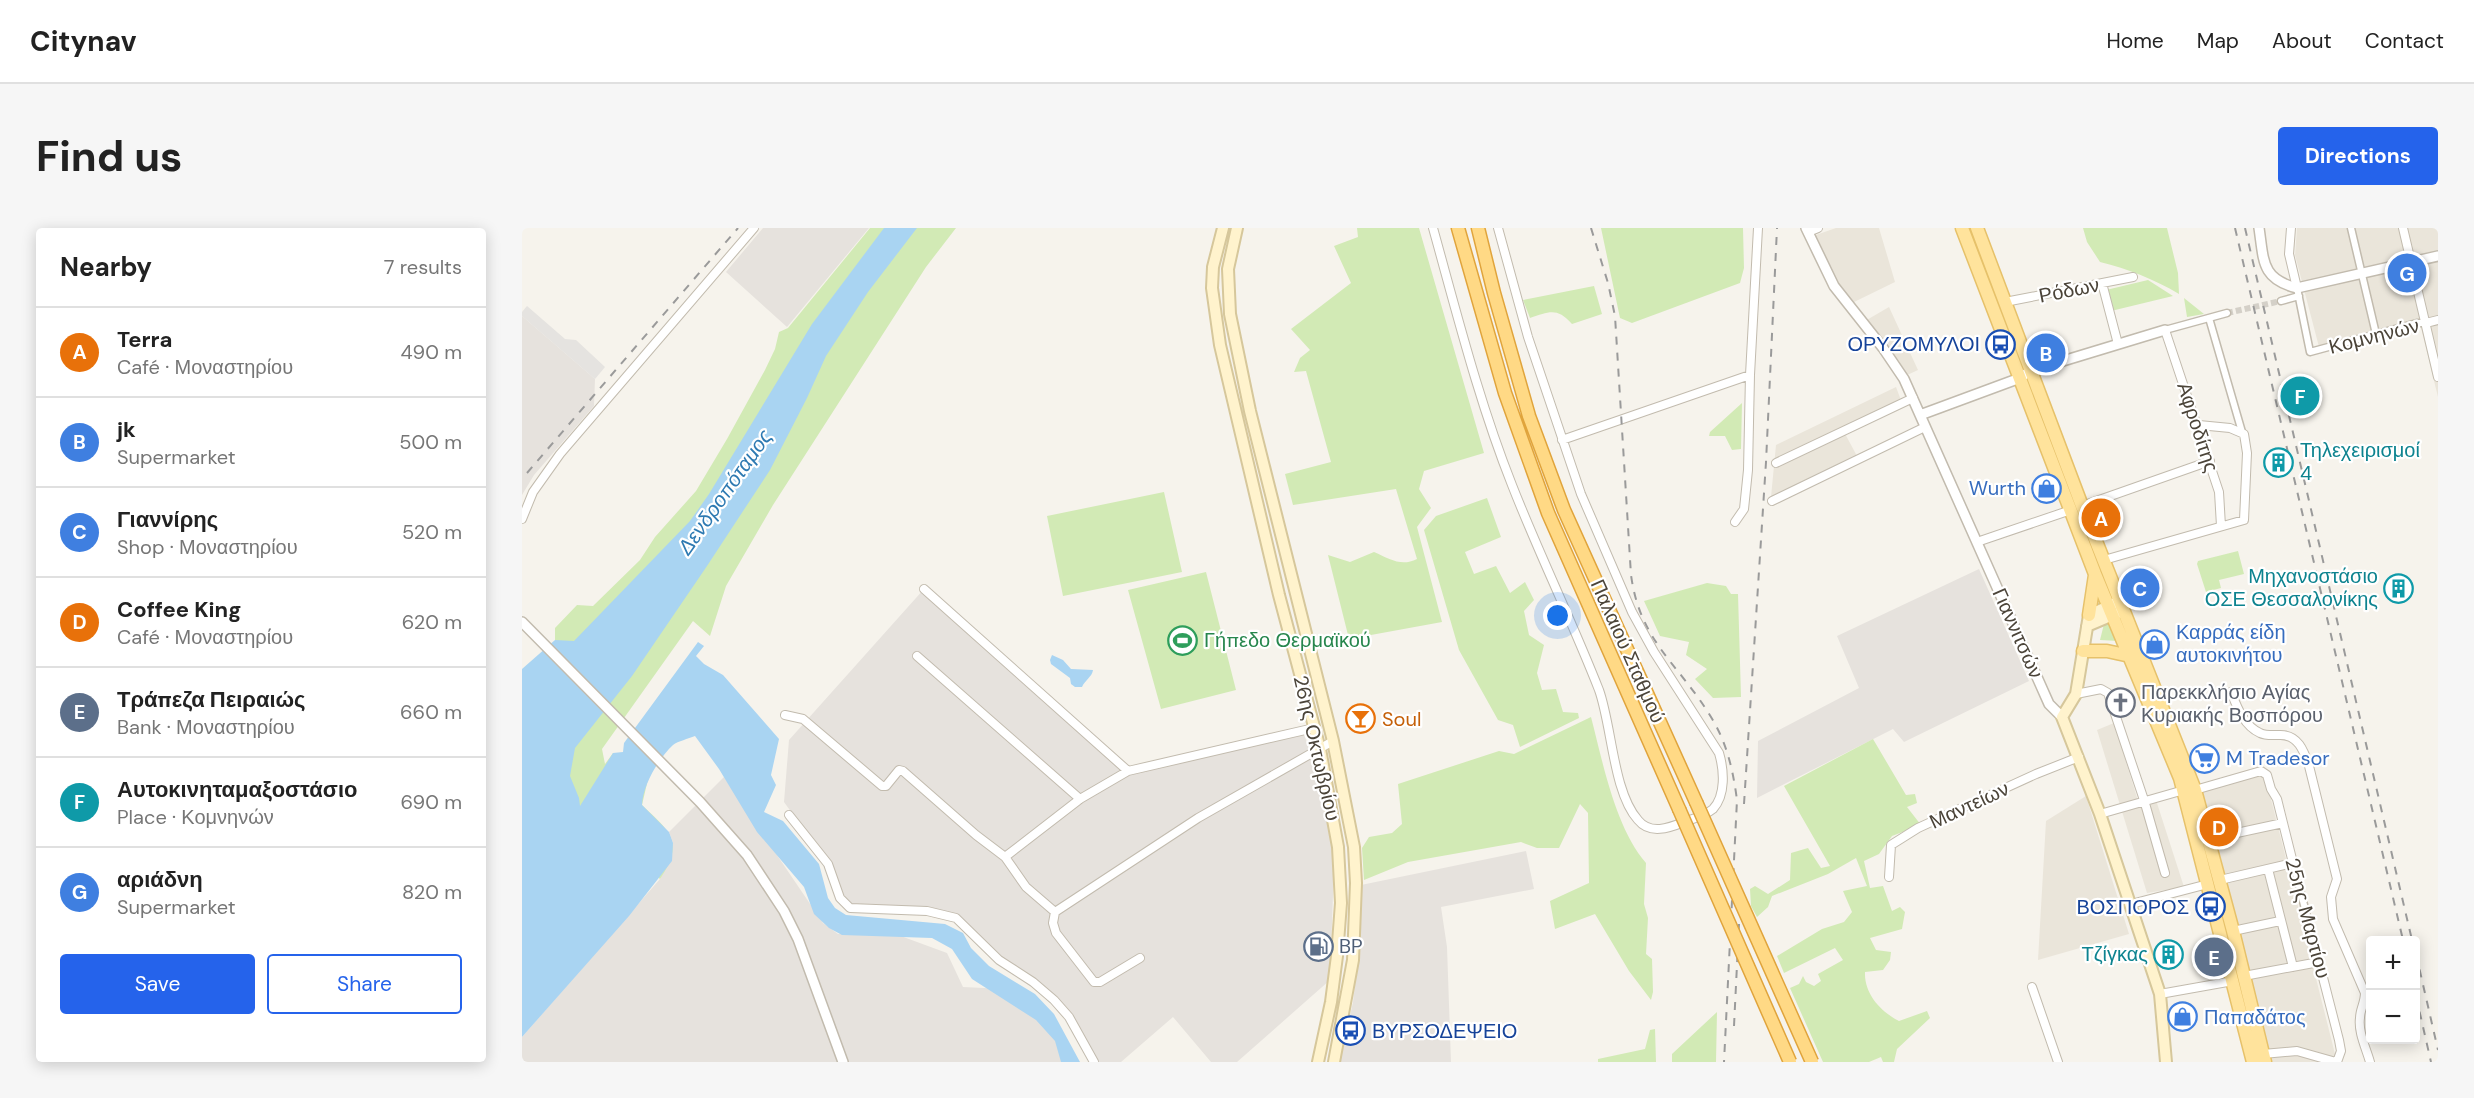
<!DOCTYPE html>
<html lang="en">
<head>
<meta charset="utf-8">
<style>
  :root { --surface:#fff; --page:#f6f6f6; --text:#222; --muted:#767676; --line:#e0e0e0; --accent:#2563eb }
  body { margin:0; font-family:"DM Sans",sans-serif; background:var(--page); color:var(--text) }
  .controls { position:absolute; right:18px; bottom:18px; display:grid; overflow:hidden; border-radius:6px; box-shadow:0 3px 15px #0003 }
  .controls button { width:54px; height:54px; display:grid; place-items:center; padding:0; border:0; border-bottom:2px solid var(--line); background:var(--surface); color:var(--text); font:30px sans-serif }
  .you { position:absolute; left:1036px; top:388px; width:21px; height:21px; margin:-15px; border:4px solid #fff; border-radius:50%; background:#1a73e8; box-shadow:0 0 0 9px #1a73e833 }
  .badge { display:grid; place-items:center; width:39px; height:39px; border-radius:50%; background:var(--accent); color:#fff; font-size:20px; font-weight:700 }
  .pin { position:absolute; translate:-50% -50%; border:3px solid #fff; box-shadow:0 2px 6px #0006 }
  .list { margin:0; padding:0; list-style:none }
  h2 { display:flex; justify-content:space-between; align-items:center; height:78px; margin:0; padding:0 24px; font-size:26px }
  h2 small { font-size:20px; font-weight:400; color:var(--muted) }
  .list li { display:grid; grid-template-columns:39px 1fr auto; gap:18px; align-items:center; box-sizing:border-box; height:90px; padding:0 24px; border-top:2px solid var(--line) }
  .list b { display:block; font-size:22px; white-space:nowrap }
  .list p { margin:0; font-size:20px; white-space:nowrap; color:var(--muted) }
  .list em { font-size:20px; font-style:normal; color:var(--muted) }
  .actions { display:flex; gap:12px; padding:18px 24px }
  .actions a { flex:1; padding:14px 0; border:2px solid var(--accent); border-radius:6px; text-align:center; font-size:21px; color:var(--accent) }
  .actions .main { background:var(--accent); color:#fff }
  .map { position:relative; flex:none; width:1916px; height:834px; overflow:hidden; border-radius:6px }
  header { display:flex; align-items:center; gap:36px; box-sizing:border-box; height:84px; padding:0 30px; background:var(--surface); border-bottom:2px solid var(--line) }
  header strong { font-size:28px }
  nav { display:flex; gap:33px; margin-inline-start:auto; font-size:21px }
  .intro { display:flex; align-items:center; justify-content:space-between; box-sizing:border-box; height:144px; padding:0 36px }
  h1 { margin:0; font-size:42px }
  .button { padding:15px 27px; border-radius:6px; background:var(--accent); color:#fff; font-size:21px; font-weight:700 }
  main { display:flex; gap:36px; padding:0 36px }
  aside { flex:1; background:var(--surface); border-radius:6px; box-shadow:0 3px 15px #0003 }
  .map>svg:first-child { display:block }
</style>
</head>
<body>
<header>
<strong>Citynav</strong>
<nav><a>Home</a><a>Map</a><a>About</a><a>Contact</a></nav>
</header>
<div class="intro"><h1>Find us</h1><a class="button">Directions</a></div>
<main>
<aside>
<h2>Nearby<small>7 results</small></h2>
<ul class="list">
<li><span class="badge" style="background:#e8710a">A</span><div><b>Terra</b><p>Café · Μοναστηρίου</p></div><em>490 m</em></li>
<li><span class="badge" style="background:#3f7fe0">B</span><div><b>jk</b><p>Supermarket</p></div><em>500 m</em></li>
<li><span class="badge" style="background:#3f7fe0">C</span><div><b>Γιαννίρης</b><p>Shop · Μοναστηρίου</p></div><em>520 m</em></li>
<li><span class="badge" style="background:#e8710a">D</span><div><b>Coffee King</b><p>Café · Μοναστηρίου</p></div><em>620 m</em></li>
<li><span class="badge" style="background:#5c6f8a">E</span><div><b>Τράπεζα Πειραιώς</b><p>Bank · Μοναστηρίου</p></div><em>660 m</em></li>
<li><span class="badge" style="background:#0f9aa8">F</span><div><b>Αυτοκινηταμαξοστάσιο</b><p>Place · Κομνηνών</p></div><em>690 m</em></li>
<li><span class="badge" style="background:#3f7fe0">G</span><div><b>αριάδνη</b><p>Supermarket</p></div><em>820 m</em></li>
</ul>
<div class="actions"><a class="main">Save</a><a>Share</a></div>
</aside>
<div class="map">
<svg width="1916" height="834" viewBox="0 0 1916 834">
  <rect width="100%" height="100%" fill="#f6f3ec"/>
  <path fill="#eae5da" d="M1314 0H1357L1373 54 1330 75 1317 61 1291 8Z
    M1775 0H1916V169L1897 92 1797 119 1773 27Z
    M1367 79 1396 142 1381 149 1343 93Z
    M1374 159 1380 175 1321 202 1335 228 1249 269 1254 217Z
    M1592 495 1617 576 1634 572 1662 659 1625 665 1575 502Z
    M1742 543 1815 834H1749L1678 559Z
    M1564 568 1607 706 1516 732 1524 593Z"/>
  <path fill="#e6e2dd" d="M241 0H347L265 99 204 44Z
    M0 88 73 151 72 178 12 247 0 267Z
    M1457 341 1507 453 1382 514 1371 501 1235 570 1236 513 1337 460 1315 408Z
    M402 361 606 543 782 506 807 582 812 638 808 752 715 834H689L651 789 599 834H576L553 793 441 696 414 684 342 681 327 675 314 657 290 613 262 574 267 512Z
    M202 549 301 695 316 706 376 707 425 725 441 759 483 761 514 785 542 821 547 834H0V809L138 651 151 615 147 604Z
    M1004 623 1012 661 919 679 925 719 929 834H818L831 774 836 732 839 657Z"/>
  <path fill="#d2eab5" d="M348 0H434L404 39 251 277 204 358 188 408 171 393 80 521 83 536 91 525 126 551 120 577C148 604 163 613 138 651L0 534 33 415V400L55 377 71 378 118 332 133 309 174 263 205 211 243 142 253 121 257 104 266 100Z
    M835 0H897L962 225 902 243 897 261 909 280 895 299 920 394 827 411 806 327 828 334 852 324C868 331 879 339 895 331L874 261 771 277 763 246 809 234 784 143 772 144 778 130 788 122 769 101 829 55 812 18 836 9Z
    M1079 0H1221L1222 40 1218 55 1110 95 1098 90Z
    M1561 0H1645L1656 45 1657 66C1632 51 1606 41 1578 34L1565 14Z
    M1626 52 1651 68 1589 83 1584 62Z
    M1072 58 1080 86 1050 96C1035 79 1027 84 1008 90L1001 72Z
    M1662 70 1682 86 1665 89Z
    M1220 175 1219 221 1210 222 1203 208H1187L1188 204Z
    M642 264 660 344 541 368 525 288Z
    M965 270 979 309 943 324 952 346 974 338 988 365 1003 354 1012 372 1002 383 1007 407 1022 417 1015 445 1020 462 1034 461 1041 484 1056 485 1057 490 998 519 991 497 976 492 937 422 902 302 914 288Z
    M1716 323 1722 346 1697 352 1699 360 1684 364 1675 336 1676 333Z
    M684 344 714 462 639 481 606 362Z
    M1185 355 1204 358 1209 366H1216L1219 469 1191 470 1173 451 1185 441 1164 427 1167 414 1138 408 1122 373Z
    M1582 396H1588L1596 413 1578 412Z
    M1069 489C1081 535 1093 599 1124 635L1122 676 1126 690 1124 726 1130 731 1131 764 1129 772 1107 743 1073 686 1033 701 1028 673 1067 655 1066 585 1058 576 1037 620H1015L999 614 886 634 842 652 840 620 847 609 870 605 880 596 876 556 977 523 992 526Z
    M1351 511 1384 567 1393 566 1395 575 1385 579 1399 597 1370 608 1357 626 1342 633 1348 660 1361 658 1370 683 1378 679 1383 684 1380 701 1348 710 1354 722 1369 724 1368 732 1361 742 1343 744C1342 766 1359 784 1377 793L1405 783 1408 790 1375 821 1372 834H1361L1359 829 1347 834H1301L1268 760 1277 756 1281 748 1284 754 1292 758 1299 753 1296 746 1321 732 1313 720 1262 745 1255 728 1300 701 1322 694 1330 684 1321 663 1345 658 1334 630 1306 646 1250 668 1246 679 1235 689 1229 678 1228 661 1233 658 1246 666 1268 652 1269 625 1286 620 1299 640 1308 638 1262 558Z
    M1195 784 1194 834H1150V826Z
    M1133 801 1134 834H1076V831L1123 821 1128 802Z"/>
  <path fill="#e5e3e0" d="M5 78 43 111 54 112 83 139 73 151 0 88V84Z"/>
  <path fill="#a9d4f2" d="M362 0H395L346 64 304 128 285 170 248 242 185 338 110 448 53 520 48 548 57 570 58 578 91 525 101 524 102 515 176 414 182 418 174 428 182 436 201 447 257 511 249 547 254 557 242 584 261 593 297 636 306 670 313 680 324 687 423 696 441 705 449 720 467 738 513 766 532 786 558 834H539L533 813 514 792 450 751 430 721 410 710 320 707 307 700 292 686 282 659 235 604 197 541 173 508C166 511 156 513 151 517 136 531 121 557 120 577L147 604 151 615 150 633 107 688 0 809V441L33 412 52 413 168 293 187 266 290 96Z
    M530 427 541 432 549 441 571 442C570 449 563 452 560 459H553L549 456 548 450 529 436 528 432Z"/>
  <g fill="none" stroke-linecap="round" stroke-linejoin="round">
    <path stroke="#d4d0c8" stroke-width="6" stroke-dasharray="6 3" stroke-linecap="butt" d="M1705 85 1759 73"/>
    <defs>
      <path id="pedestrian" d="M1829 0 1854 106
        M1775 60 1788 124 1895 95H1904
        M1759 73 1777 68
        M1687 90 1720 204
        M1643 102 1705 85
        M1771 635 1797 734"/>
      <path id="minor" d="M911 0C935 86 957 174 990 257 1017 326 1050 393 1077 462 1090 498 1091 564 1116 592 1128 607 1147 600 1162 594 1171 591 1184 587 1191 581 1204 567 1202 542 1197 525L1132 424 1110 384 1059 266 1006 109 976 0
        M1769 0 1767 26 1775 60
        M1881 0 1916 149
        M1286 4 1296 0
        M1580 55 1596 116
        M1483 74 1611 49
        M1904 95 1916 92
        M1643 102 1697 264 1699 298
        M1040 212 1228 147
        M1254 235 1391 170
        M1250 273 1403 199
        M1560 278 1688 233
        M0 291 11 264 38 226 232 0
        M1213 294 1222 281 1226 242 1228 147 1236 0
        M1455 314 1549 282
        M1582 332 1722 292 1725 225 1722 206 1708 200 1677 197
        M402 361 606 543
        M395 428 558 571
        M1709 464C1715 479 1722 498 1738 505 1744 508 1752 507 1757 507 1776 506 1782 523 1787 538L1815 651 1809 669 1811 691 1843 765C1843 775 1838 781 1838 790 1836 804 1844 820 1848 834
        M1554 466 1579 461 1586 465 1622 572 1643 645
        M263 487 281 491 360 558H364L377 542 381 543 454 607 483 629 504 659 533 684 531 695 534 705 572 754H578L618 730
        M1673 562 1739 543 1745 547 1749 561 1755 571 1771 635 1698 652
        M1578 586 1662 562
        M267 587 306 636 318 670 328 680 405 683 434 690 477 732 511 754 532 772 547 789 572 834
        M1687 611 1761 595
        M483 629 558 571 606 543 792 500
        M1746 641 1771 739
        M1367 649 1369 617 1396 600 1514 546 1557 529
        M1609 676 1686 656
        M533 684 676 590 811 513
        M1711 703 1758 693
        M1722 748 1797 734 1817 812 1819 823 1815 834
        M1510 759 1536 834
        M1638 766 1711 753
        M1741 826 1775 823 1814 834"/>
      <path id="tertiary" d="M1284 0 1312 58 1361 120 1382 151 1527 476 1540 489
        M1737 0C1742 33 1739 51 1775 60L1916 28
        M1398 187 1498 150 1508 143 1643 102
        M0 394 178 574 225 627 262 683 276 711 321 834"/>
      <path id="secondary" d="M701 0 691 39 690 60 698 117 757 367 798 521 816 619 819 675 815 728 809 774 796 834
        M715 0 706 41 708 86 728 183 811 513 832 619 834 655 831 732 812 834
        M1593 375 1567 387 1554 466 1540 489 1578 586 1638 766 1644 834
        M1565 398 1598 384"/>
      <path id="primary" d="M1440 0 1573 346 1658 550 1731 834
        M1455 0 1560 278 1673 562 1711 703 1743 834
        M1567 387 1573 347
        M1561 423H1585L1608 428"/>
      <path id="trunk" d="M936 0 983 165 1026 285 1157 581
        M956 0 972 65 1007 188 1042 282 1174 574"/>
    </defs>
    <use href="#pedestrian" stroke="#c2bbae" stroke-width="9"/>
    <use href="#minor" stroke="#c2bbae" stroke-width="10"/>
    <use href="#tertiary" stroke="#c2bbae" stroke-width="12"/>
    <use href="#secondary" stroke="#d6c79b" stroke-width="14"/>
    <use href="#primary" stroke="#e6c16a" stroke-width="15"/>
    <use href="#trunk" stroke="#e0a43c" stroke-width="15"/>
    <use href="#pedestrian" stroke="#fff" stroke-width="6"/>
    <use href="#minor" stroke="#fff" stroke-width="8"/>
    <use href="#tertiary" stroke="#fff" stroke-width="9"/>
    <use href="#secondary" stroke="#fff3cd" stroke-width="10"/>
    <use href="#primary" stroke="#ffe39c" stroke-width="12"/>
    <use href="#trunk" stroke="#ffd985" stroke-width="12"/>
    <path stroke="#9a9a9a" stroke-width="2" stroke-dasharray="8 8" stroke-linecap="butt" d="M1069 0 1086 55 1093 88 1109 347C1118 414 1157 436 1189 489 1205 515 1211 542 1215 572L1202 834
      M1713 0 1881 712
      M1723 0 1890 712
      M5 245 216 0
      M1222 576 1244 234 1255 0
      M1894 726 1916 822
      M1894 768 1909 834
      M1212 798 1217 696"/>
    <defs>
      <path id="trunk-bridge" d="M1174 574 1290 834
        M1157 581 1268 834"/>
    </defs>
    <use href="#trunk-bridge" stroke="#e0a43c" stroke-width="15" stroke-linecap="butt"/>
    <use href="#trunk-bridge" stroke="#ffd985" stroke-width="12"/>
  </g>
  <defs>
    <symbol id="bus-ring" viewBox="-11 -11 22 22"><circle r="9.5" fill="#fff" stroke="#1a4fb4" stroke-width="1.5"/><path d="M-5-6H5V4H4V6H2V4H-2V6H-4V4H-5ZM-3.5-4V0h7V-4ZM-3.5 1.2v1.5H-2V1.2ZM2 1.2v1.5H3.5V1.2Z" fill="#1a4fb4"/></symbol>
    <symbol id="building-ring" viewBox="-11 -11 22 22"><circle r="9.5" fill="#fff" stroke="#0f9aa8" stroke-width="1.5"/><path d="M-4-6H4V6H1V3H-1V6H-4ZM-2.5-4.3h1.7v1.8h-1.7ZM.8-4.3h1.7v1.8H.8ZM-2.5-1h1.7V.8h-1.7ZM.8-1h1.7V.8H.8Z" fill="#0f9aa8"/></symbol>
    <symbol id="shop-ring" viewBox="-11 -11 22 22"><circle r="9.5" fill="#fff" stroke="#3f7fe0" stroke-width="1.5"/><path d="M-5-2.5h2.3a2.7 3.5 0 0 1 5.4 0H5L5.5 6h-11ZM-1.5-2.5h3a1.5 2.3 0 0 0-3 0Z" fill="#3f7fe0"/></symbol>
    <symbol id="stadium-ring" viewBox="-11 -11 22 22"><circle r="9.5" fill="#fff" stroke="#2e9e5b" stroke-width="1.5"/><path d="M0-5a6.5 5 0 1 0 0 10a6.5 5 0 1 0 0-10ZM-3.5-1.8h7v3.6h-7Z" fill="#2e9e5b"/></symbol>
    <symbol id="church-ring" viewBox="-11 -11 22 22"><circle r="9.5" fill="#fff" stroke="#6b7280" stroke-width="1.5"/><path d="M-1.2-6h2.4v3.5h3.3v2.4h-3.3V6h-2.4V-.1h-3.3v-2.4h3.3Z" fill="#6b7280"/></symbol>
    <symbol id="bar-ring" viewBox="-11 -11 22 22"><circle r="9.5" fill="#fff" stroke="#e8710a" stroke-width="1.5"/><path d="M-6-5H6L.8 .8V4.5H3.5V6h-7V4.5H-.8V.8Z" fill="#e8710a"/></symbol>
    <symbol id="supermarket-ring" viewBox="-11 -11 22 22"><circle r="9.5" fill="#fff" stroke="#3f7fe0" stroke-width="1.5"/><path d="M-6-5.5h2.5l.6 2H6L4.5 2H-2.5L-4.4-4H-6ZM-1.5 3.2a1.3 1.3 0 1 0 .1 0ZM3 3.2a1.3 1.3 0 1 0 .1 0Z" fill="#3f7fe0"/></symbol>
    <symbol id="fuel-ring" viewBox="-11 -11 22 22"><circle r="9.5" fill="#fff" stroke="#5c6f8a" stroke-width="1.5"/><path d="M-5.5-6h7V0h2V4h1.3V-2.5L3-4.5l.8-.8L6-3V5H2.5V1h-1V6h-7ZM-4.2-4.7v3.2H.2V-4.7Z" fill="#5c6f8a"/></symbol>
  </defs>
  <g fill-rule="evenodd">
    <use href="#bus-ring" x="1462" y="100" width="33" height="33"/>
    <use href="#building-ring" x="1740" y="218" width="33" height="33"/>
    <use href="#shop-ring" x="1508" y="244" width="33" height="33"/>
    <use href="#building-ring" x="1860" y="344" width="33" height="33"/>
    <use href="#stadium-ring" x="644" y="396" width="33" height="33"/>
    <use href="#shop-ring" x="1616" y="400" width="33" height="33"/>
    <use href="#church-ring" x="1582" y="458" width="33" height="33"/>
    <use href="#bar-ring" x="822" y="474" width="33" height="33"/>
    <use href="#supermarket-ring" x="1666" y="514" width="33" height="33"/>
    <use href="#bus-ring" x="1672" y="662" width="33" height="33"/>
    <use href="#fuel-ring" x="780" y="702" width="33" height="33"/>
    <use href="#building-ring" x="1630" y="710" width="33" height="33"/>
    <use href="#shop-ring" x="1644" y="772" width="33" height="33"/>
    <use href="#bus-ring" x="812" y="786" width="33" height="33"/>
  </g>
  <g text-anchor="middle" stroke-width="4.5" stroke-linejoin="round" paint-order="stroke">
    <g font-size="20" fill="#4b4439" stroke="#fff">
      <text transform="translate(1547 62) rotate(-11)" y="7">Ρόδων</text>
      <text transform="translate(1852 108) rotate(-14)" y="7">Κομνηνών</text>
      <text transform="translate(1676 199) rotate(72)" y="7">Αφροδίτης</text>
      <text transform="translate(1496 405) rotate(66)" y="7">Γιαννιτσών</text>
      <text transform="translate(1106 423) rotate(66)" y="7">Παλαιού Σταθμού</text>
      <text transform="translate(795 520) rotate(77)" y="7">26ης Οκτωβρίου</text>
      <text transform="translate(1447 577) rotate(-25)" y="7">Μαντείων</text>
      <text transform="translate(1786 690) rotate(75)" y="7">25ης Μαρτίου</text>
    </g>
    <g font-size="20" fill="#164399" stroke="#fff" text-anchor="end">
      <text x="1458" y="123">ΟΡΥΖΟΜΥΛΟΙ</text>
      <text x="1667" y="686">ΒΟΣΠΟΡΟΣ</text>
      <text x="850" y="810" text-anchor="start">ΒΥΡΣΟΔΕΨΕΙΟ</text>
    </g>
    <g font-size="20" fill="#0d838f" stroke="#fff" text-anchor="end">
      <text x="1778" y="229" text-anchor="start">Τηλεχειρισμοί<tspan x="1778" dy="23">4</tspan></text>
      <text x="1856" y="355">Μηχανοστάσιο<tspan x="1856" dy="23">ΟΣΕ Θεσσαλονίκης</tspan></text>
      <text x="1626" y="733">Τζίγκας</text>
    </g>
    <g font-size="20" fill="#366cbe" stroke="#fff" text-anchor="start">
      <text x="1504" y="267" text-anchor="end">Wurth</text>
      <text x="1654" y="411">Καρράς είδη<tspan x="1654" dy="23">αυτοκινήτου</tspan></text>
      <text x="1704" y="537">M Tradesor</text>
      <text x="1682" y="796">Παπαδάτος</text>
    </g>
    <g font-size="20" fill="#27864d" stroke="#fff" text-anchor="start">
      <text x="682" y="419">Γήπεδο Θερμαϊκού</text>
    </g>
    <g font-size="20" fill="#5b616d" stroke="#fff" text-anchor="start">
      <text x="1619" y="471">Παρεκκλήσιο Αγίας<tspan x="1619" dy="23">Κυριακής Βοσπόρου</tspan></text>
    </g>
    <g font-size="20" fill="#c56008" stroke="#fff" text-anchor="start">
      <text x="860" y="498">Soul</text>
    </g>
    <g font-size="20" fill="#4e5e75" stroke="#fff" text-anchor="start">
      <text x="817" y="725">BP</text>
    </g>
    <g font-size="21" font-style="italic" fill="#2e7ab2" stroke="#fff">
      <text transform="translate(203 264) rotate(-55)" y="7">Δενδροπόταμος</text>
    </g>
  </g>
</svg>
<div class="controls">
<button>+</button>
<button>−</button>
</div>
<div class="you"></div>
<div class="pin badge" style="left:1579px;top:290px;background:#e8710a">A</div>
<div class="pin badge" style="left:1524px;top:125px;background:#3f7fe0">B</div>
<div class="pin badge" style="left:1618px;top:360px;background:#3f7fe0">C</div>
<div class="pin badge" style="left:1697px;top:599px;background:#e8710a">D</div>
<div class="pin badge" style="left:1692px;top:729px;background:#5c6f8a">E</div>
<div class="pin badge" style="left:1778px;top:168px;background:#0f9aa8">F</div>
<div class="pin badge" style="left:1885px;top:45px;background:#3f7fe0">G</div>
</div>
</main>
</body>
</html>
